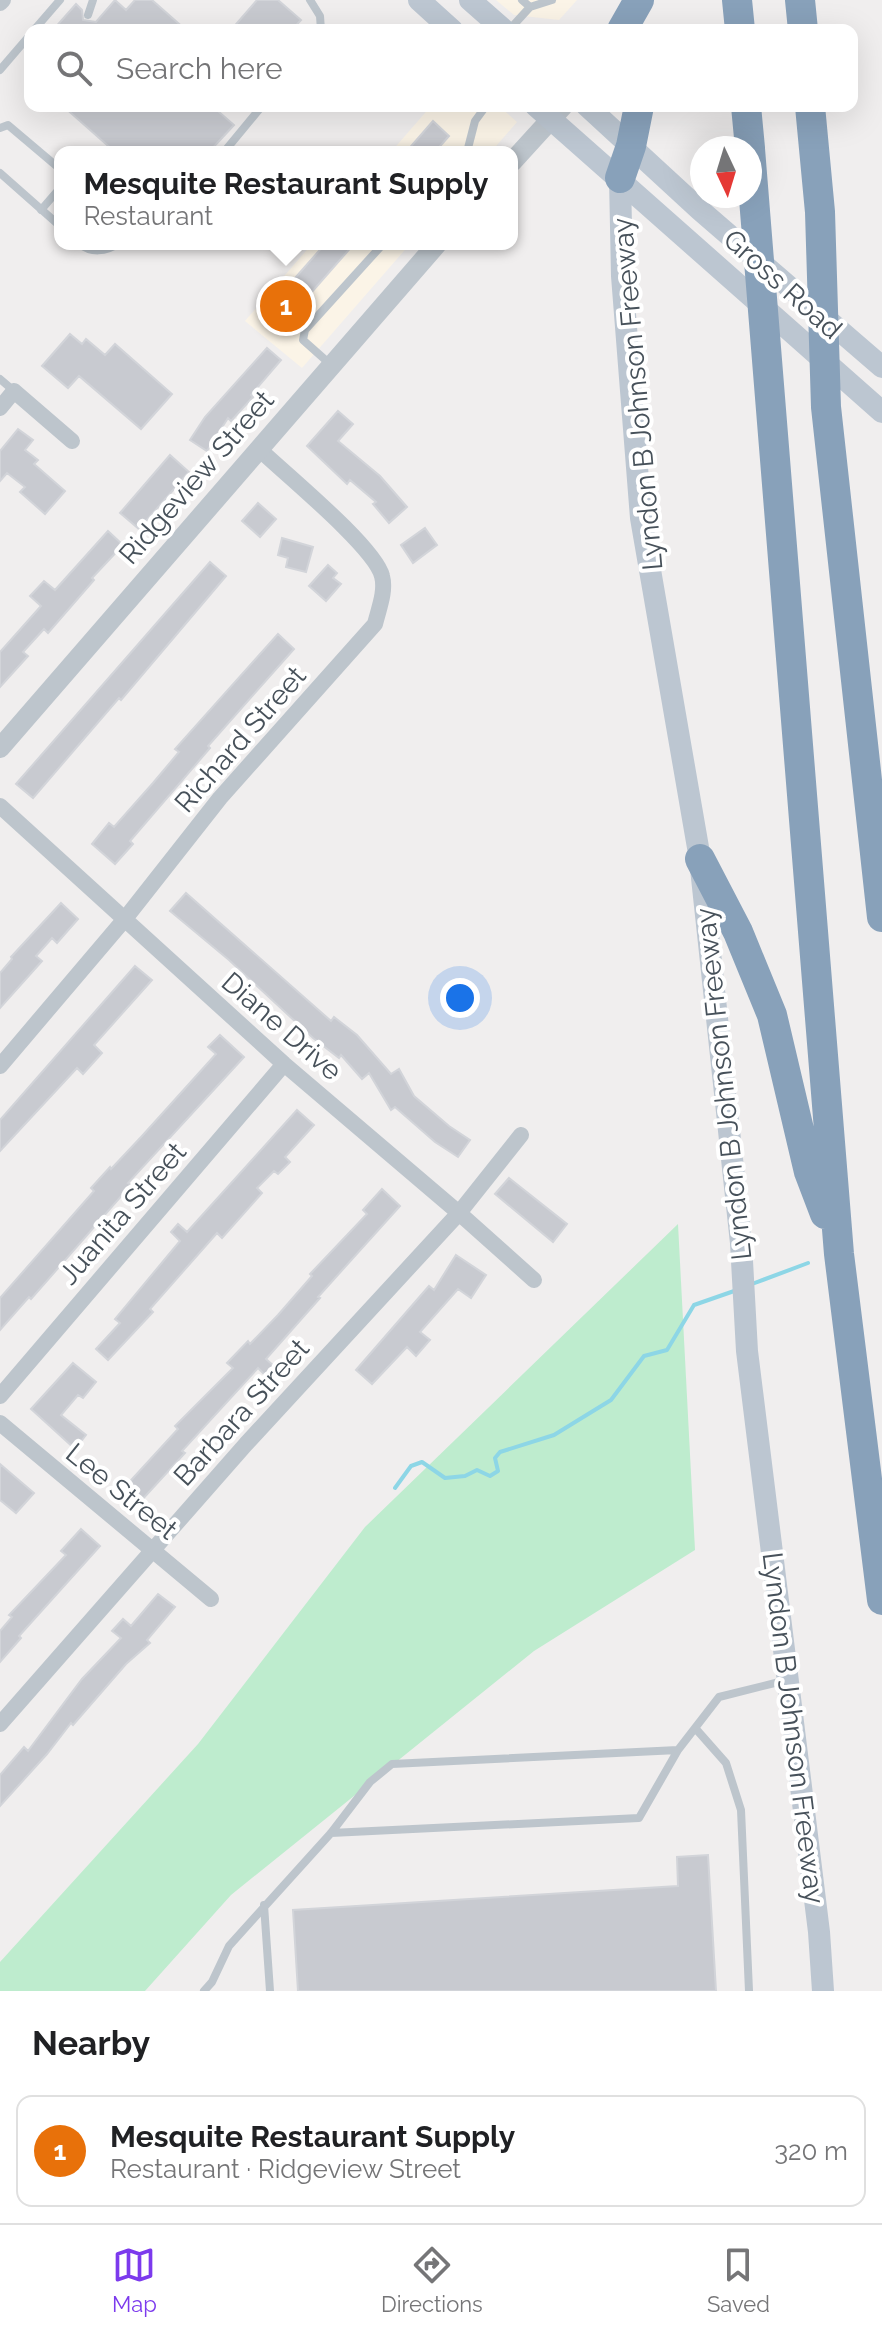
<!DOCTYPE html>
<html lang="en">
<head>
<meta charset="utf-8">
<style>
  :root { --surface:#fff; --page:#f6f6f6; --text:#202124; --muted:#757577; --line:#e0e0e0; --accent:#7c3aed }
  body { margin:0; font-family:Raleway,sans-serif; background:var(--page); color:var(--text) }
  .compass { position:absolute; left:690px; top:136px; width:72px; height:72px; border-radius:50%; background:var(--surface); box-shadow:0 8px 32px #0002; rotate:176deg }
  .you { position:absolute; left:460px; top:998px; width:28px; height:28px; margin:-20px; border:6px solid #fff; border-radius:50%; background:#1a73e8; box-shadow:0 0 0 12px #1a73e833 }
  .badge { display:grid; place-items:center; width:52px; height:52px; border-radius:50%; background:var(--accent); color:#fff; font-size:26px; font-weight:700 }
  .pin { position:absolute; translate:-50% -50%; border:4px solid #fff; box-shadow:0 2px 8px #0006 }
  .popup { position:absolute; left:54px; top:146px; width:464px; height:104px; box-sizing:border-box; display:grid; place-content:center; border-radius:16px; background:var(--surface); filter:drop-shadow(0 2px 6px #0005); font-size:26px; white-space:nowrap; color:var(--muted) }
  .popup b { font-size:30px; color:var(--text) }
  .popup::after { content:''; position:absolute; left:50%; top:100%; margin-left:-16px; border:16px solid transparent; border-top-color:var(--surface) }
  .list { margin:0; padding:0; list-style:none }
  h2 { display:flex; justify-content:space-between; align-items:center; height:104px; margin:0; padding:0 32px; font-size:34px }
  h2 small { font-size:26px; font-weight:400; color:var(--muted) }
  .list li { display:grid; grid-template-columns:52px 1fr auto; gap:24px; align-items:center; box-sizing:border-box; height:112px; margin:0 16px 16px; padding:0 16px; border:2px solid var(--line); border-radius:16px }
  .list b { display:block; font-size:30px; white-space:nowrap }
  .list p { margin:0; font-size:26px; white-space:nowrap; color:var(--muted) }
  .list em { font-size:26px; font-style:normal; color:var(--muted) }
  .icon { flex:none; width:44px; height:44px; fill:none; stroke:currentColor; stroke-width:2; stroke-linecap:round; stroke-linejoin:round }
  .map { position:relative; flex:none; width:882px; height:1991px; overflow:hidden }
  .search { position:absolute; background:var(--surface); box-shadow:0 8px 32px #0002; left:24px; right:24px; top:24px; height:88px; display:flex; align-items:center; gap:20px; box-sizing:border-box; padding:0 28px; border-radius:16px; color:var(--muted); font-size:30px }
  .sheet { height:232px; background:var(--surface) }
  nav { display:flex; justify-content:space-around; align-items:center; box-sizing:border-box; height:112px; border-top:2px solid var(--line); background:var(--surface); font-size:22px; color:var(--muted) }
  nav a { display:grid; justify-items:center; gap:4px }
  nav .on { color:var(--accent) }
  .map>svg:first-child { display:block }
</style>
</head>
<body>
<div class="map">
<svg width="882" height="1991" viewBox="0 0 882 1991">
  <rect width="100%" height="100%" fill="#f0eeee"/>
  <path fill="#fbf4e7" d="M496 0H577L559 20 514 15Z
    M431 106H499L517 122 491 152H391Z
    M312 244H410L302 368 245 321Z"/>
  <path fill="#beecce" d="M678 1224 695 1550 534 1651 231 1895 145 1991H0V1962L198 1744 365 1527Z"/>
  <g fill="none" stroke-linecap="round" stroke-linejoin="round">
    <path stroke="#8dd6e6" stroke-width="4" d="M752 1284 808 1263
      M395 1488 411 1466 422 1462 445 1478 465 1476 477 1470 490 1476 498 1471 495 1458 500 1452 554 1435 611 1400 644 1356 667 1350 694 1305 737 1290"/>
  </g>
  <path fill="#c8cad0" stroke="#d2d4d9" stroke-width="2" d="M115 0 126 10 135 0H152L186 30H53L76 4 82 10 83 20 96 22Z
    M257 0H278L301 20 292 30H231Z
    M63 106H224L219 112 234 125 209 152H115Z
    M433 121 449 136 435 152H406Z
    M325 244H354L282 326 266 311Z
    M70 334 82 344 86 339 105 355 115 344 172 394 141 429 79 376 68 388 42 366Z
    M267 348 281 360 251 395 253 397 231 421 228 418 207 451 190 440 205 417Z
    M338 411 353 424 338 441 380 476 407 507 389 523 373 504 376 502 350 480 347 484 307 446Z
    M18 429 33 440 25 450 38 460 34 464 65 491 45 514 20 492 25 487 7 473 0 481V451Z
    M170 455 189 472 139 529 120 513Z
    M258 503 276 519 260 537 242 521Z
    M425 528 437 545 413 563 401 545Z
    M108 531 123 545 92 578 94 580 48 633 44 629 23 652 28 656 0 687V652L41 606 30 596 44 581 55 590Z
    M282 538 313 547 306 572 286 567 288 558 278 555Z
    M210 562 226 576 121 700 119 698 33 798 16 784Z
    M328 565 337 573 333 578 341 584 326 601 309 586Z
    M278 634 294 649 208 746 210 748 130 841 133 844 115 864 92 844 109 823 114 827 153 783 179 752 175 749Z
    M186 893 331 1021 334 1017 357 1035 391 1074 399 1069 414 1096 449 1126 470 1140 458 1157 435 1142 395 1107 391 1110 369 1073 362 1079 341 1055 339 1058 313 1038 229 960 170 911Z
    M61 903 78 919 57 943 52 938 36 956 42 961 0 1008V973L12 959 11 957Z
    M135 966 152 980 94 1045 102 1053 83 1074 77 1068 0 1151V1120Z
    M220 1035 244 1057 128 1183 131 1185 31 1299 29 1297 0 1330V1298L94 1191 91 1188 110 1167 111 1169 142 1136 216 1054 208 1047Z
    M297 1110 314 1125 285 1157 290 1162 278 1174 274 1171 257 1188 262 1193 222 1238 217 1233 150 1309 153 1312 108 1360 96 1349 120 1323 115 1319 180 1241 171 1232 178 1224 187 1232Z
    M509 1178 567 1224 553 1242 495 1194Z
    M382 1189 400 1206 318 1297 320 1298 266 1359 275 1367 266 1376 258 1368 182 1451 185 1453 139 1503 123 1489 178 1429 175 1426 233 1368 227 1363 248 1341 250 1344 278 1315 312 1276 310 1274 367 1214 363 1210Z
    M456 1255 486 1275 471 1298 458 1289 420 1332 430 1340 416 1356 407 1347 372 1384 356 1370 429 1286 434 1290Z
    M73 1363 96 1382 83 1398 78 1395 61 1415 86 1435 75 1449 31 1409Z
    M0 1464 34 1493 16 1513 0 1500Z
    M81 1529 100 1546 19 1636 21 1638 0 1662V1631L12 1617 9 1615 66 1555 61 1551Z
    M158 1594 175 1607 147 1640 150 1643 126 1664 73 1725 71 1723 47 1754 0 1806V1775L24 1747 28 1751 82 1679 121 1638 112 1631 123 1619 131 1626Z
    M708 1855 716 1991H298L293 1910 678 1886 677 1857Z"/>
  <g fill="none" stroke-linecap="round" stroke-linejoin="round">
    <path stroke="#bdc5cc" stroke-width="8" d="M310 0 320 16 321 30
      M530 7 552 0
      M88 15 93 0
      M34 30 60 0
      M509 30 530 7 522 0
      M0 70 30 35
      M0 128 8 125 60 169
      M224 152 262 106
      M467 152 475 121 486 106
      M0 173 60 226
      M41 210 60 188
      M80 244C90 253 107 252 117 244
      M330 364 303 340 305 330 383 244
      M0 379 14 391
      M696 1729 726 1763 741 1810 749 1991
      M331 1833 639 1818 678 1750
      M264 1905 270 1991
      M204 1991 212 1982 229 1946 331 1833 370 1782 392 1764 678 1750 719 1697 787 1680"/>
    <path stroke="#bdc5cc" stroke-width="16" d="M0 3 3 0
      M0 408 14 391 72 441
      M0 806 284 1064 459 1213 534 1280
      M0 1066 124 920 220 798 375 624C379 608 386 591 382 576 375 547 283 472 258 448
      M0 1396 284 1064
      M0 1423 211 1599
      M0 1724 246 1444 459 1213 521 1135"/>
    <path stroke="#bdc5cc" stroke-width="20" d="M512 162 563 106
      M0 748 437 244"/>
    <path stroke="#bcc6d1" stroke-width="22" d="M419 0 452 30
      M470 0 504 30
      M536 106 882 412
      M587 106 700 210 882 367
      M620 178 622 276 641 518 700 859 741 1243 747 1351 819 1932 823 1991"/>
    <path stroke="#88a1ba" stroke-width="30" d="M737 0 740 30
      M800 0 803 30
      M622 30 639 0
      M746 106 750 148
      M810 106 820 212 826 407 882 917
      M750 149 839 1254 882 1600
      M620 178 631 146 639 106
      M700 859 738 932 772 1015 809 1172 825 1214"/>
  </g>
  <g text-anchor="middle" stroke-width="8" stroke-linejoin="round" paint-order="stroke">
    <g font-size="28" fill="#47515a" stroke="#fff">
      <text transform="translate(783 284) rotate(42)" y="10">Gross Road</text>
      <text transform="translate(637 394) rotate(-95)" y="10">Lyndon B Johnson Freeway</text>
      <text transform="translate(196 477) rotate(-49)" y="10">Ridgeview Street</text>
      <text transform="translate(240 739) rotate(-49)" y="10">Richard Street</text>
      <text transform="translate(282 1026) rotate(41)" y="10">Diane Drive</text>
      <text transform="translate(723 1084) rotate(-96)" y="10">Lyndon B Johnson Freeway</text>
      <text transform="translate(122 1213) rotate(-49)" y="10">Juanita Street</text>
      <text transform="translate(241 1412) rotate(-48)" y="10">Barbara Street</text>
      <text transform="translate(122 1491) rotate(39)" y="10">Lee Street</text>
      <text transform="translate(794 1728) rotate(83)" y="10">Lyndon B Johnson Freeway</text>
    </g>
  </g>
</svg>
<svg class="compass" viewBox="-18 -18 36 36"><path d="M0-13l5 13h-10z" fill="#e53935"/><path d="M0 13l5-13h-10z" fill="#757577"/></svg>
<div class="you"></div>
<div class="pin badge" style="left:286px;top:306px;background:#e8710a">1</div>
<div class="popup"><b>Mesquite Restaurant Supply</b>Restaurant</div>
<div class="search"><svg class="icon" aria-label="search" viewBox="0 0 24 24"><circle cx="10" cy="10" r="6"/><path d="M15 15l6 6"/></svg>Search here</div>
</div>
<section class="sheet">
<h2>Nearby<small></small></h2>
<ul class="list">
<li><span class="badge" style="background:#e8710a">1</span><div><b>Mesquite Restaurant Supply</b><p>Restaurant · Ridgeview Street</p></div><em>320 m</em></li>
</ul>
</section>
<nav>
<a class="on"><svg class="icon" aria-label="map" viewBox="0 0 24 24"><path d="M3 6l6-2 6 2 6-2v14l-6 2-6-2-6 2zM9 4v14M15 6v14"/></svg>Map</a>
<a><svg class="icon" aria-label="directions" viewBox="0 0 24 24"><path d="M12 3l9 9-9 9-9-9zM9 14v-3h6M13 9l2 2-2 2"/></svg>Directions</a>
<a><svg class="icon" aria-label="saved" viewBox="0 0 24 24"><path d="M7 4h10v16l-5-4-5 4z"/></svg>Saved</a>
</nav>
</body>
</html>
